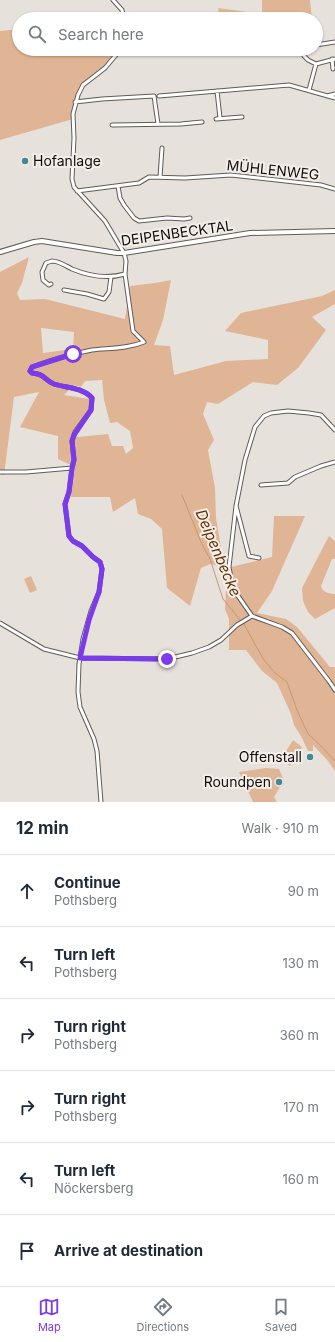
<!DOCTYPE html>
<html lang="en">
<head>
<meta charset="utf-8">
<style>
  :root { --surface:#fff; --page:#f2f2f3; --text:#1f2937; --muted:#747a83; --line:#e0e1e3; --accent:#7c3aed }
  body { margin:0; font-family:Inter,sans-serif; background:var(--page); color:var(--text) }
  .stop { position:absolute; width:12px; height:12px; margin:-9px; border:3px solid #7c3aed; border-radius:50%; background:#fff }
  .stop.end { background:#7c3aed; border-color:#fff; box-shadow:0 1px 4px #0008 }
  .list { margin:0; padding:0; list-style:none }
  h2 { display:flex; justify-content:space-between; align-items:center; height:52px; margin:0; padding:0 16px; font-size:17px }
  h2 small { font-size:13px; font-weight:400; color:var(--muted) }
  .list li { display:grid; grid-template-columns:26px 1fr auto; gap:12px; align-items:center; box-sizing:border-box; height:72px; padding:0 16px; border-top:1px solid var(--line) }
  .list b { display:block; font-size:15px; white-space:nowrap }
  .list p { margin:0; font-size:13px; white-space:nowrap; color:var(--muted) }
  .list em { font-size:13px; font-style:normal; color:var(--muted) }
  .icon { flex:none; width:22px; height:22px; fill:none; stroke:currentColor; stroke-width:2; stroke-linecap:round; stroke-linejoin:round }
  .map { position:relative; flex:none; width:335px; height:802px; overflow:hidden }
  .search { position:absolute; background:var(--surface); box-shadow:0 1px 3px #0004; left:12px; right:12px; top:12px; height:44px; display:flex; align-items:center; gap:10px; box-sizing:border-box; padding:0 14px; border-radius:22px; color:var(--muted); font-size:15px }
  .sheet { height:484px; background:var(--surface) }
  nav { display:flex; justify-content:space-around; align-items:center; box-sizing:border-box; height:56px; border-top:1px solid var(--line); background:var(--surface); font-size:11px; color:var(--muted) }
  nav a { display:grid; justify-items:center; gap:2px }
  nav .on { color:var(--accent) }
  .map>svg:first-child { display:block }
</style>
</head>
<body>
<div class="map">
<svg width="335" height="802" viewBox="0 0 335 802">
  <rect width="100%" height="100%" fill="#e7e1dc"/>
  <path fill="#e0b595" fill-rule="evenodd" d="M262 0H310L312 19 272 18 271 19H242L236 15H219L218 8 262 14Z
    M19 29V49H120L105 68 80 90 73 119 0 140V31Z
    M29 257 22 283 17 293 20 300 45 299 125 319 130 286 155 283 171 280 163 320 154 345 170 346 174 375 226 361 268 359V340L225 331 241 313 322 296 335 290V304L312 317 326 330 298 368 277 385 253 382 218 404 207 402 203 414 214 440 208 450 215 488 216 518 222 553 227 568 272 557 274 516H305L272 591 257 613 286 619 297 627 330 667H335V771L328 761 313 745V751H308L301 736 294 725 291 714 277 683 262 671 246 650H229V619L225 609 227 568 210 564 201 568 190 606 167 588 162 529 151 519 138 514 135 498 113 512 110 497H71L75 467 58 459V436L20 427 39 392 14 397 4 475 0 474V272ZM41 328 74 332 73 349 43 353ZM102 380 104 400 110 423 117 422 130 431 133 448 126 454 123 446H112L108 434 78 437 75 435 91 407 90 399 64 395 74 385 81 387 85 381Z
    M329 536 335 541V559H332L321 586C323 593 328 593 335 594V608L315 619 308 612 303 601 302 588Z
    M31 576 37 590 30 593 24 579Z
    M293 740 302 747 290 766 281 759Z
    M266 768 279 769 283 778H280L284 781V784L280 787 274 797 277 802H253L239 772Z"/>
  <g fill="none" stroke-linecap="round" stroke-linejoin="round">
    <path stroke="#ca9770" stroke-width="1" d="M182 495 201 542 210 559 223 599 241 621
      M244 624 257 648 264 660 275 673 287 682 297 710 308 734 320 745 335 761"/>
    <defs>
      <path id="street" d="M113 0 122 10 124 19
        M316 45 335 42
        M304 56 308 60 316 64
        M332 59 333 69
        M309 90 316 64 335 59
        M217 91 220 118
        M159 96 289 85 335 98
        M327 96 335 94
        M75 102 102 99 154 96 158 124
        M216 119 242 117
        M112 125 181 124 202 122
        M160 177 162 148
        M118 186 120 198 124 205 134 218 139 221 167 218 184 219 190 218
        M77 191 139 183 149 177 185 178 231 175 321 185 335 189
        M51 284 49 285 43 280 42 272 46 263 52 261C59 261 66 266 72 269 89 276 108 279 125 274
        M64 290 87 294 104 299 109 292 111 277
        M0 472H26L72 468
        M261 485 288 483 295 477 321 466 335 462
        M236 506 249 556 259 558
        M252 616 236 593 231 578 229 567 236 506 245 460 255 427 264 416 271 413 288 411 309 413 321 415 335 430
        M252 616 282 627 292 633 329 681 335 690
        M0 623 44 649 80 658 167 659 192 653 209 647 221 640 237 625 252 616
        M101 802 97 751 94 739 80 707 78 692 79 664 83 639 91 611 99 592 102 569 100 562 93 557 82 546 73 541 69 536 65 504 69 492 72 468 74 460 72 441 75 432 91 410 92 398C82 387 66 388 54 384 44 380 45 374 32 373L30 371 32 367C51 360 71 354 92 350 109 348 127 349 144 342L133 331 125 274 126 261 124 253 105 221 74 187 72 179 74 138 73 114 78 95 83 85 105 68 121 49"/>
      <path id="secondary" d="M0 252 34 242 42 241 117 253H124L250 233 335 231"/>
    </defs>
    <use href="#street" stroke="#615b57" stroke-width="5"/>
    <use href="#secondary" stroke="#615b57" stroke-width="6"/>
    <use href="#street" stroke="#fff" stroke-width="3"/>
    <use href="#secondary" stroke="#fff" stroke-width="4"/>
  </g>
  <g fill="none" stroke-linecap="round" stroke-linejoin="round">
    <path stroke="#7c3aed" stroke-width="5" d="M73 354 32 367 30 371 32 373C45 374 44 380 54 384 66 388 82 387 92 398L91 410 74 435 72 441 74 460 72 468 69 492 65 504 69 536 73 541 82 546 93 557 100 562 102 569 99 592 89 620 80 658 167 659"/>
  </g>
  <g fill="#428993" stroke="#f4eee9" stroke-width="1.5">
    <circle cx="25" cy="161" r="4"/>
    <circle cx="310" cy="757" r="4"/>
    <circle cx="279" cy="782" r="4"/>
  </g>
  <g text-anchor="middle" stroke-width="4" stroke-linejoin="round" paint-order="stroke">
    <g font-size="14" fill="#0f0d0c" stroke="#f4eee9" text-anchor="end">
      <text x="33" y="166" text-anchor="start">Hofanlage</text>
      <text x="302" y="762">Offenstall</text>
      <text x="271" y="787">Roundpen</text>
    </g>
    <g font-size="14" fill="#0f0d0c" stroke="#f4eee9">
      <text transform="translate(273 170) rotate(6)" y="5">MÜHLENWEG</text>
      <text transform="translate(177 233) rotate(-8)" y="5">DEIPENBECKTAL</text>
    </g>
    <g font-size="15" font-style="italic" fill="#603000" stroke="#f4eee9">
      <text transform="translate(218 553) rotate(67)" y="5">Deipenbecke</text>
    </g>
  </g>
</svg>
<div class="stop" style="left:73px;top:354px"></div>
<div class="stop end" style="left:167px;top:659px"></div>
<div class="search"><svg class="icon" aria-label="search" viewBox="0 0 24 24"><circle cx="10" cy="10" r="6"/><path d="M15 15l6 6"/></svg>Search here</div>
</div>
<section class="sheet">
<h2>12 min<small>Walk · 910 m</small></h2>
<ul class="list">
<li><svg class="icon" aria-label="ahead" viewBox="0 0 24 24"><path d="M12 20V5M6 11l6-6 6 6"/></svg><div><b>Continue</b><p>Pothsberg</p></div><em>90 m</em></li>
<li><svg class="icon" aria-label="left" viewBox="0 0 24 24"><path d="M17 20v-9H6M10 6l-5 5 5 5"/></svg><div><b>Turn left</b><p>Pothsberg</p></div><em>130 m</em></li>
<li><svg class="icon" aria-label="right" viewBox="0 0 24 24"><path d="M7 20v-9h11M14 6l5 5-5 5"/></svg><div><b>Turn right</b><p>Pothsberg</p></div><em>360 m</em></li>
<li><svg class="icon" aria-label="right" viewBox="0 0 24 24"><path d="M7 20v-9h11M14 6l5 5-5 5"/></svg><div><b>Turn right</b><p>Pothsberg</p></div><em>170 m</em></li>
<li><svg class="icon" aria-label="left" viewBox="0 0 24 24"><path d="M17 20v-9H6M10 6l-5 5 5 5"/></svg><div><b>Turn left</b><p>Nöckersberg</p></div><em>160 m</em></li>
<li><svg class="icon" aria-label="arrive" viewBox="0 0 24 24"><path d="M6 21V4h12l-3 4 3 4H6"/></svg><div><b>Arrive at destination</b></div></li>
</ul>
</section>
<nav>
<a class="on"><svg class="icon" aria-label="map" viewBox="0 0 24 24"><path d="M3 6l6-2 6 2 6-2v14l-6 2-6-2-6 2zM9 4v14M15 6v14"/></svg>Map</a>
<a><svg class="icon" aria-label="directions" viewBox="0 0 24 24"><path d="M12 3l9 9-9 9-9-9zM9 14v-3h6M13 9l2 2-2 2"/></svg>Directions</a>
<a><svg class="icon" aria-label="saved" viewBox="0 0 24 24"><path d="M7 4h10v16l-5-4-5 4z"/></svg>Saved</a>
</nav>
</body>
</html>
